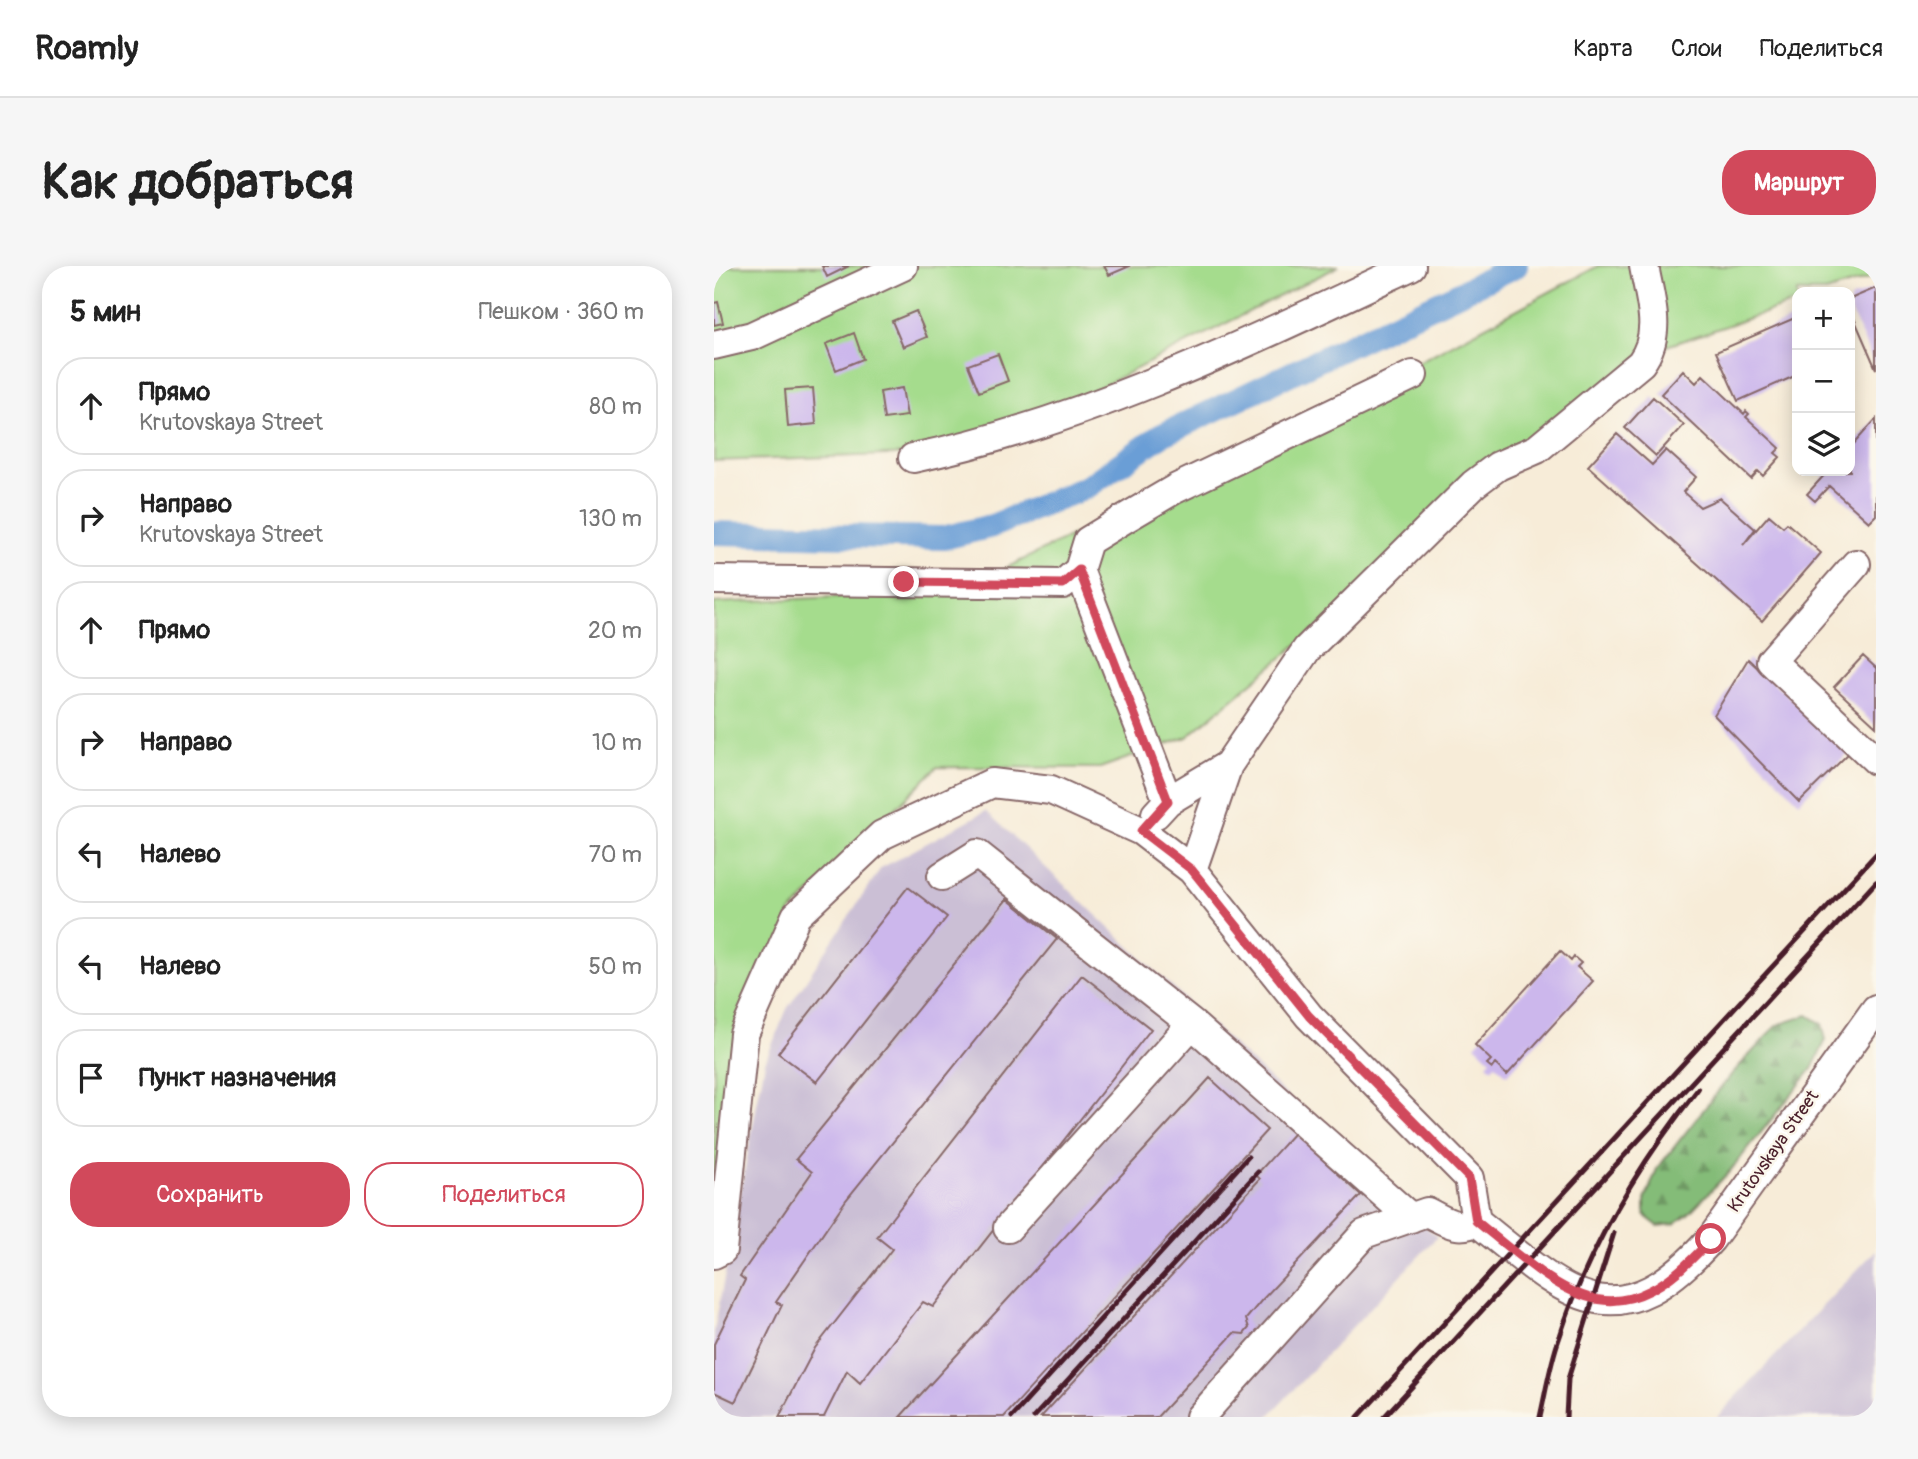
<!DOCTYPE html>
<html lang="ru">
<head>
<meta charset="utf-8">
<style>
  :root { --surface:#fff; --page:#f6f6f6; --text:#222; --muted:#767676; --line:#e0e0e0; --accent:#d1495b }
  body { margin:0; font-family:Pangolin,sans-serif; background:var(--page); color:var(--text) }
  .controls { position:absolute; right:21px; top:21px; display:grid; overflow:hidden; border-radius:14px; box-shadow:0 4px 18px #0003 }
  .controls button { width:63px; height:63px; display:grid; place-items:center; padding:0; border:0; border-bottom:2px solid var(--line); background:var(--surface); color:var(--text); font:35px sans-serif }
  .stop { position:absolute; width:21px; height:21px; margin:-16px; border:5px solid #d1495b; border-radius:50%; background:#fff }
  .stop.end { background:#d1495b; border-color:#fff; box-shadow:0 2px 7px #0008 }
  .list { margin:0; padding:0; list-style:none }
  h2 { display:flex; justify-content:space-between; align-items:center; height:91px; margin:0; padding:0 28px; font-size:30px }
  h2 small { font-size:23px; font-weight:400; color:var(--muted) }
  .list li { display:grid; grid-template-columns:46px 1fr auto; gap:21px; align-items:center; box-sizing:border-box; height:98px; margin:0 14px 14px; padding:0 14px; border:2px solid var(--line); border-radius:28px }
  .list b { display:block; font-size:26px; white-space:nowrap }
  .list p { margin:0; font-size:23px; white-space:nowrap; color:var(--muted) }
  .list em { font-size:23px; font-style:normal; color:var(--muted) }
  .actions { display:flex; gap:14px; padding:21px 28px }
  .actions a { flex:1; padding:16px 0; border:2px solid var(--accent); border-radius:28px; text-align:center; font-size:24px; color:var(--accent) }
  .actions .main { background:var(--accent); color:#fff }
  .icon { flex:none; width:38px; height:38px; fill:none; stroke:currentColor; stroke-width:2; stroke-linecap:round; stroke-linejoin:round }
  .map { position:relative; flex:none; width:1162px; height:1151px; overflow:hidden; border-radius:28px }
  header { display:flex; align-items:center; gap:42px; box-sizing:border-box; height:98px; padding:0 35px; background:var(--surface); border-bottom:2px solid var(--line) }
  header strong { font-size:33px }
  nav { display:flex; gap:38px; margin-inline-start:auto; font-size:24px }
  .intro { display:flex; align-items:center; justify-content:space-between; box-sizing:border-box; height:168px; padding:0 42px }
  h1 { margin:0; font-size:49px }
  .button { padding:18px 32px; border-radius:28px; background:var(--accent); color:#fff; font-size:24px; font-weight:700 }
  main { display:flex; gap:42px; padding:0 42px }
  aside { flex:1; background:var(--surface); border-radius:28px; box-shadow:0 4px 18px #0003 }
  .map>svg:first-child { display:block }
</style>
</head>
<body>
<header>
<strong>Roamly</strong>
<nav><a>Карта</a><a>Слои</a><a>Поделиться</a></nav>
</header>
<div class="intro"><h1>Как добраться</h1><a class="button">Маршрут</a></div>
<main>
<aside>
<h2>5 мин<small>Пешком · 360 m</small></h2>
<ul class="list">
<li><svg class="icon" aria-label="ahead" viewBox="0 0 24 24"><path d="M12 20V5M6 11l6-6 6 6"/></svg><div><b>Прямо</b><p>Krutovskaya Street</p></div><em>80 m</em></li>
<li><svg class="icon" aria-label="right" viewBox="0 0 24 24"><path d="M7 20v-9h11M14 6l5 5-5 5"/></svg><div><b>Направо</b><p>Krutovskaya Street</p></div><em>130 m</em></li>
<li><svg class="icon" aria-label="ahead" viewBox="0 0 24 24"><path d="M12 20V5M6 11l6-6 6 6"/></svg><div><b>Прямо</b></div><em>20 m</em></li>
<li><svg class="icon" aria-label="right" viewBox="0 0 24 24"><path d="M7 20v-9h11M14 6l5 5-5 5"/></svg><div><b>Направо</b></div><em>10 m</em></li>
<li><svg class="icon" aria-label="left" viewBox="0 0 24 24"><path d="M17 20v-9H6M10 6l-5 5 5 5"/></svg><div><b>Налево</b></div><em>70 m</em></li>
<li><svg class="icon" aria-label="left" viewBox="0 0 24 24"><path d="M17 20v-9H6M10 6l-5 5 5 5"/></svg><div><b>Налево</b></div><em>50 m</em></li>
<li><svg class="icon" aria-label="arrive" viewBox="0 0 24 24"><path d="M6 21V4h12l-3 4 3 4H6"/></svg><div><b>Пункт назначения</b></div></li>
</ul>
<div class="actions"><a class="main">Сохранить</a><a>Поделиться</a></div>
</aside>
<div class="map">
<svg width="1162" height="1151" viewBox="0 0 1162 1151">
  <defs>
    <pattern id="forest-firs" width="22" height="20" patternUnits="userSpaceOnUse" patternTransform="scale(1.75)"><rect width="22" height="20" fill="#84bc78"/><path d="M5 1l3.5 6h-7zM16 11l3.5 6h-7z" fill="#6e9863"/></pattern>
  </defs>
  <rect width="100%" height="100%" fill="#fbf7ec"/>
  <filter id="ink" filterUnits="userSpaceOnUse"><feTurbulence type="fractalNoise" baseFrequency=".0143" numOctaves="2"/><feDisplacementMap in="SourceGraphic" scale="14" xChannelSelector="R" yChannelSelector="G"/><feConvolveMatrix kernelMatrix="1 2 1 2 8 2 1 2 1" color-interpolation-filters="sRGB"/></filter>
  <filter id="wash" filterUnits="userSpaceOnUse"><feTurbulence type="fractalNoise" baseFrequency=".00686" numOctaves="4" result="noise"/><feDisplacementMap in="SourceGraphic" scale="28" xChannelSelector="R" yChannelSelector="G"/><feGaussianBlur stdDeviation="1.57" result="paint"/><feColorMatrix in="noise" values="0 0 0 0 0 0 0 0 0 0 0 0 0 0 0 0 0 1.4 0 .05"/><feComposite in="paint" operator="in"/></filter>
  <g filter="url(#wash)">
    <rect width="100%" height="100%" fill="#f7ecd8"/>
    <path fill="#cbbfd5" d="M272 545 723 971 554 1151H0V1066L51 796 73 743 167 602Z
      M1162 984V1151H1003Z"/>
    <path fill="url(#forest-firs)" stroke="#676e52" stroke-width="2" d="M1094 749 1108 758 1112 774 1098 803 1016 905 974 948 960 958 944 960 931 950V934L943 903 1017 809 1063 759Z"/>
    <path fill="#a5dc8d" stroke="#787e5c" stroke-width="2" d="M0 0H625L258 186 0 195Z
      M884 0H1162V10L1112 26H1083V36L929 88 473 471 386 502 223 501 77 646 7 872 0 938V337L245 325 611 146Z"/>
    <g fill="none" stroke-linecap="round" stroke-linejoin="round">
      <path stroke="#6b9ed6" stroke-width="24" d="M0 267 229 272 278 260 373 221 446 170 802 0"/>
    </g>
    <g id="blocks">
      <path fill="#ccb7ec" d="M108 0H135L113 11Z
        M390 0H416L395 9Z
        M1162 22V103L1136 43V33Z
        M4 36 9 57 0 59V37Z
        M202 45 213 71 189 81 178 55Z
        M1083 51V109L1024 135 1002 86Z
        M140 67 149 93 122 104 112 78Z
        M284 88 294 115 265 126 254 99Z
        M969 104 982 117 989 109 1030 148 1032 145 1035 148 1032 151 1066 182 1061 187 1066 191 1049 210 1044 205 1037 213 947 128Z
        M99 122 102 158 74 161 71 124Z
        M188 122 193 150 170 153 166 126Z
        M939 131 970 159 942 190 911 162Z
        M1162 153V249L1155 256 1115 220 1101 235 1093 228 1114 205H1136V182Z
        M903 168 938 199 952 184 982 211 969 226 986 241 1006 232 1041 263 1029 279 1055 249 1069 261 1073 257 1107 287 1048 355 874 200Z
        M1149 390 1162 402V460L1120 421Z
        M1034 393 1135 487 1085 536 1000 449Z
        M194 621 233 651 103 816 64 787Z
        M293 633 343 673 132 934 62 1036 68 1039 21 1136 0 1126V1078L31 1014 26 1010 98 906 82 893Z
        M846 685 857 695 860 691 867 697 863 701 879 715 793 809 781 798 778 802 773 798 777 794 761 779Z
        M368 709 437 763 219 1041 209 1036 146 1117 133 1105 110 1151H65L101 1082 178 983 163 971Z
        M496 812 553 864 290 1151H186Z
        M580 867 647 929 547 1035 532 1053 535 1062 530 1068 520 1067 443 1151H327L546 913 542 909Z"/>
    </g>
  </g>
  <g filter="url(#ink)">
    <use href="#blocks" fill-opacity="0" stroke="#876768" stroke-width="2"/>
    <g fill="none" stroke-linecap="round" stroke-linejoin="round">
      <defs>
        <path id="minor" d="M0 79 38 70 189 0
          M199 192C369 157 540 74 697 0
          M1142 298 1057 395 1162 494
          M365 304 454 535
          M0 314 349 318 365 304 374 275 410 253 461 223 699 109
          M442 548 454 535 514 499
          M478 604 514 499 593 383 760 218 784 200 823 183 927 97C949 67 936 34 930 0
          M228 610 263 588 478 758
          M294 962 478 758 697 952
          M0 988 8 984 30 768 82 650 168 569 278 517 337 524 427 565 478 604 595 750 755 912 762 955C853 1028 901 1081 997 973L1162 743
          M486 1151 650 968 713 946C730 954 744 966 762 955"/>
      </defs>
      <use href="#minor" stroke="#876768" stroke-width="32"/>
      <use href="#minor" stroke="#fff" stroke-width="28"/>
      <path stroke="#4a1f2b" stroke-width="5" d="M298 1151 534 891
        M320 1151 544 906
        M644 1151 1162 588
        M670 1151 1162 616
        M826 1151C832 1125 836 1098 845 1073 874 982 925 898 984 823
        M852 1151 854 1113 900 967"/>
    </g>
  </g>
  <g fill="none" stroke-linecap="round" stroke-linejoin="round" filter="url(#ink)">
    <path stroke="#d1495b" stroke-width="9" d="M190 316 349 318 365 304 454 535 427 565 478 604 595 750 755 912 762 955C853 1029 901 1081 997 973"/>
  </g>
  <g text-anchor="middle" stroke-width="5" stroke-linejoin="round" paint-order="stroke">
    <g font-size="18" fill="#4a1f2b" stroke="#fbf7ec">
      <text transform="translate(1059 885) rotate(-55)" y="6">Krutovskaya Street</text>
    </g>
  </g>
</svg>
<div class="controls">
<button>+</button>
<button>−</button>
<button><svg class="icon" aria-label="layers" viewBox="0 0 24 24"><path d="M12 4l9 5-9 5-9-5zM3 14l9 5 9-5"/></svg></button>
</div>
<div class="stop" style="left:997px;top:973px"></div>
<div class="stop end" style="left:190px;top:316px"></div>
</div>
</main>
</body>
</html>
